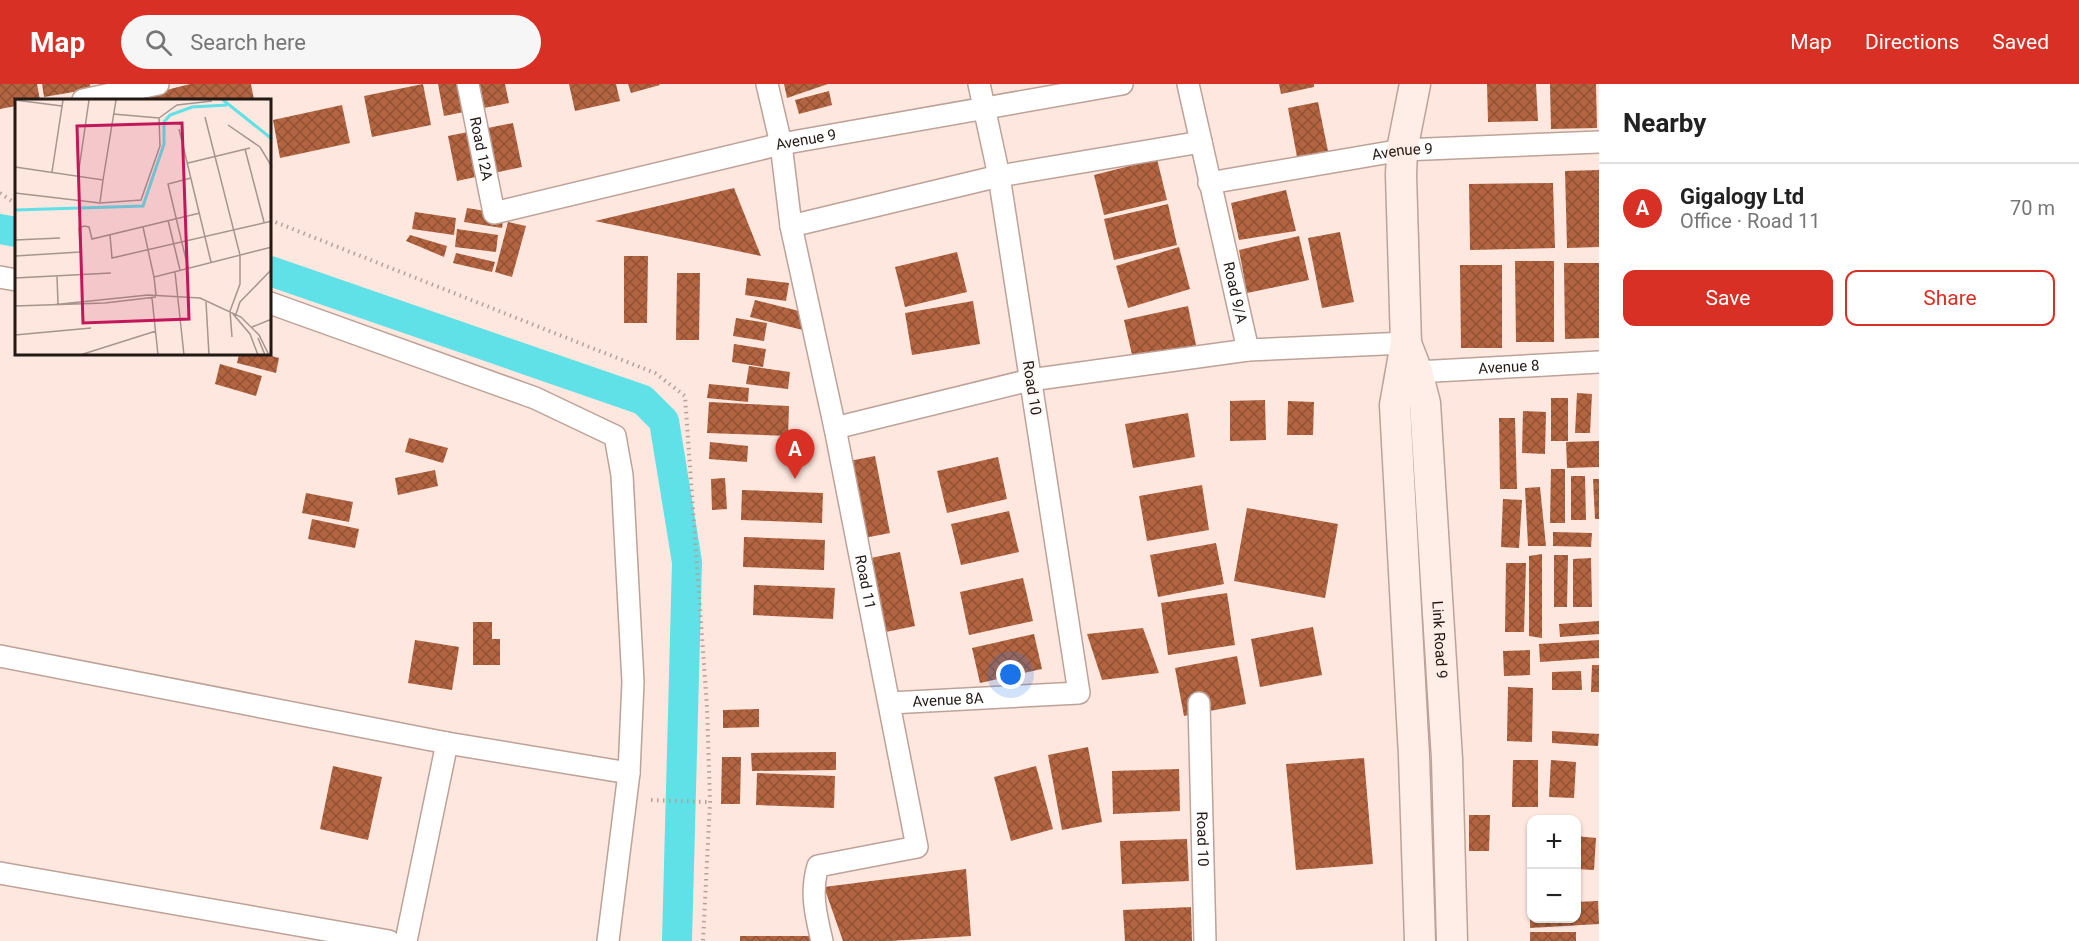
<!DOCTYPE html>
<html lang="en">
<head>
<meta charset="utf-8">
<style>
  :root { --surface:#fff; --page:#f6f6f6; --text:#222; --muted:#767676; --line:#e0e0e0; --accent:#d93025 }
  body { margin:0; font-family:Roboto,sans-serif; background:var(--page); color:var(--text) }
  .controls { position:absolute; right:18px; bottom:18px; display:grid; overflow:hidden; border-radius:12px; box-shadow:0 2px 4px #0004 }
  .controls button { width:54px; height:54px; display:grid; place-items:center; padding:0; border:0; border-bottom:2px solid var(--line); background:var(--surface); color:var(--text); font:30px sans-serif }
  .you { position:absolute; left:1011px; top:591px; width:21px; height:21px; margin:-15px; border:4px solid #fff; border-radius:50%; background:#1a73e8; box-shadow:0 0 0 9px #1a73e833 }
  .badge { display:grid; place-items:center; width:39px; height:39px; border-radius:50%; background:var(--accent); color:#fff; font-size:20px; font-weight:700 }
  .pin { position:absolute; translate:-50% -50px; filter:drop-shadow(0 2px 3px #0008) }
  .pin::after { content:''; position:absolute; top:32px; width:21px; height:18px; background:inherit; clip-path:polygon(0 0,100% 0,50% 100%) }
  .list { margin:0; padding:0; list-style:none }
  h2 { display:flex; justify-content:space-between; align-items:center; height:78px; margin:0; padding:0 24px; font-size:26px }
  h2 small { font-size:20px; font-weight:400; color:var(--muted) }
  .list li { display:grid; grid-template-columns:39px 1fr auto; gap:18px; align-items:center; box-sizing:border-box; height:90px; padding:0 24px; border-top:2px solid var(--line) }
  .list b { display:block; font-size:22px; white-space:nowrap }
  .list p { margin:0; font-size:20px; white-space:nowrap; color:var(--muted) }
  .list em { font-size:20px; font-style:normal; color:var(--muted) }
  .actions { display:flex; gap:12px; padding:18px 24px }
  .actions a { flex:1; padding:14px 0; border:2px solid var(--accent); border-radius:12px; text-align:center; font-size:21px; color:var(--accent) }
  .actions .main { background:var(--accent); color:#fff }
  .icon { flex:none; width:33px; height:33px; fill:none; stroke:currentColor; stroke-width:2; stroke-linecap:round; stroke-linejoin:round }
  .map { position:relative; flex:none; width:1599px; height:857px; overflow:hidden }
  header { display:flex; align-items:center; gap:36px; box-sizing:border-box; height:84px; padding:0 30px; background:var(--accent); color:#fff }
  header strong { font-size:28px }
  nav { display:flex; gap:33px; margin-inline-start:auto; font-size:21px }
  .search { width:420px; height:54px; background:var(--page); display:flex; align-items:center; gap:15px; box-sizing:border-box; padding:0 21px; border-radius:33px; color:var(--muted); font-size:22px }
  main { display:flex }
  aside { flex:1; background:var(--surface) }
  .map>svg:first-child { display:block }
</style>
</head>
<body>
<header>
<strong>Map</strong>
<div class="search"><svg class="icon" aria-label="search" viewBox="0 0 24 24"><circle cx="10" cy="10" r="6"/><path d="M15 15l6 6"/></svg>Search here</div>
<nav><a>Map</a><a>Directions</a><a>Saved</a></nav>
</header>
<main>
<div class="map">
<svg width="1599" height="857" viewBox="0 0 1599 857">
  <defs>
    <pattern id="building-cross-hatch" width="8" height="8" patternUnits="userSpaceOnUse" patternTransform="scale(1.5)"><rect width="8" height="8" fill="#b36541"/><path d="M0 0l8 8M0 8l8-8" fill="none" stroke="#915235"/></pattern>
  </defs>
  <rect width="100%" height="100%" fill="#fde7de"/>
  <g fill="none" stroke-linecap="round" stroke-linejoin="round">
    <path stroke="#60e0e7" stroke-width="30" d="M0 145 16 148
      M270 187 643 316 664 337 687 478 677 857"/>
  </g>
  <path fill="url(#building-cross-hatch)" d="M0 0H37L40 16H16V22L0 25Z
    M42 0H90L91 5 44 13Z
    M190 0H251L254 16H143V12Z
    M423 0 431 41 372 53 364 12Z
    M438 0H505L509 19 444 32Z
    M569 0H616L620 17 575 27Z
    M628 0H659L660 1 631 9Z
    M784 0H828L787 14Z
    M1279 0H1314V3L1281 10Z
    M1487 0H1536L1538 37 1488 38Z
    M1550 0H1596L1597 44 1551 45Z
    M829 7 832 21 799 30 795 16Z
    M1318 18 1328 67 1297 73 1288 24Z
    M342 21 350 59 280 74 273 36Z
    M513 39 522 83 457 97 448 52Z
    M1157 75 1167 116 1104 131 1094 91Z
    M1599 86V163L1567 164 1565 87Z
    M1553 99 1555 164 1470 166 1469 100Z
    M734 104 761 172 595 137Z
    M1286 106 1296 147 1239 156 1231 119Z
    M1168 120 1177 161 1114 176 1104 135Z
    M467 124 504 130 502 144 464 138Z
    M415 128 456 134 454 151 412 145Z
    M508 138 526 142 512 193 495 188Z
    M457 145 498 151 496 168 455 163Z
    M1340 148 1354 218 1322 224 1308 154Z
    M410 151 447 162 444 173 406 157Z
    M1299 152 1309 196 1247 209 1239 166Z
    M1179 163 1190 205 1128 224 1116 182Z
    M957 168 967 208 905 223 895 183Z
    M456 169 495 178 492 188 453 179Z
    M624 172H648L647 239H624Z
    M1515 177H1554V258H1516Z
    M1564 179H1599V254L1565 255Z
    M1460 181H1502V264H1461Z
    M677 189H700L699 256H676Z
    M747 194 789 199 786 217 745 211Z
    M755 216 807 229 803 246 750 233Z
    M973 217 980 260 912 271 905 229Z
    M1188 222 1196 261 1133 275 1124 236Z
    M736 234 767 239 764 257 733 252Z
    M734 260 766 265 763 283 732 278Z
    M239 270H264L279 274 276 289 237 279Z
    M220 280 262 292 256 312 215 300Z
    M749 282 790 288 788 305 746 300Z
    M709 300 749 304 748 318 707 314Z
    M1577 309 1592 310 1590 349H1575Z
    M1551 314H1568V357H1551Z
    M1265 316 1266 356 1230 357V317Z
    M1288 317 1314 318 1313 351H1287Z
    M709 318 789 322 788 352 707 349Z
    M1523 327 1546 328 1545 370 1522 369Z
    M1188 329 1195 373 1133 384 1125 340Z
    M1499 334H1515L1517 405H1500Z
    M409 354 448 364 443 379 405 368Z
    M1599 357V383L1567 384 1566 358Z
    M710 358 748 362 747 378 709 375Z
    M875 372 890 449 859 455 844 378Z
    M998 373 1007 415 947 429 937 387Z
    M1551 385H1565V439H1550Z
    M435 386 438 402 398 411 395 394Z
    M1571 392H1585L1586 436H1571Z
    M725 394 727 425 712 426 711 395Z
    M1593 395H1599V435H1595Z
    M1202 401 1209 446 1147 457 1139 412Z
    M1540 403 1546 462H1528L1525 404Z
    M742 406 823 409 822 439 741 436Z
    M306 409 353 418 349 438 302 429Z
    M1503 415 1522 416 1519 464 1501 463Z
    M1247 424 1338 440 1325 514 1234 497Z
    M1009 427 1019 468 961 481 951 440Z
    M312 435 359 445 355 464 308 455Z
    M1553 448 1592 449 1591 463 1553 462Z
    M744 453 825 456 824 486 743 483Z
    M1216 459 1224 500 1158 513 1150 471Z
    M900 468 915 542 881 549 866 475Z
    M1542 470V554L1529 552V472Z
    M1554 471H1568L1567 523H1554Z
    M1591 474 1592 523H1573V475Z
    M1506 479H1526L1524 548H1505Z
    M1023 494 1033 537 969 551 960 508Z
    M754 501 835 504 833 535 753 531Z
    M1227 509 1235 561 1168 571 1161 519Z
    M1599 537V550L1560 553 1559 540Z
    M473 538H492V555H500V581H473Z
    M1313 543 1322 591 1260 603 1251 555Z
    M1143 544 1159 589 1102 596 1087 550Z
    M1034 550 1042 585 980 599 972 564Z
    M415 556 459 563 452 606 408 599Z
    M1599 556V574L1540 578 1539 560Z
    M1530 566V591L1504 592 1503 567Z
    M1237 572 1246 620 1184 632 1175 584Z
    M1592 581H1599V608H1591Z
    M1581 587 1582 606H1552V588Z
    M1508 603 1533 604 1532 658 1507 657Z
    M759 625V643L723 644V626Z
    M1552 647 1599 650 1598 662 1552 659Z
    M1088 663 1102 738 1062 746 1048 671Z
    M836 668V686L752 687 751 669Z
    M722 673H741L740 720H721Z
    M1364 674 1373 780 1296 786 1286 680Z
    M1513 676H1538V723H1512Z
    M1551 676 1576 678 1574 714 1549 713Z
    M333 682 382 693 368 756 320 745Z
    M1036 682 1053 745 1011 757 994 693Z
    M1179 685 1180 727 1113 730 1112 687Z
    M757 689 835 692 834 724 756 721Z
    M1469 731H1490L1489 767H1469Z
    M1576 752 1596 754 1594 786 1576 785Z
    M1187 755 1189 797 1122 800 1120 757Z
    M966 785 971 852 890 857H843L824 803Z
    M1532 809V834H1530L1528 810Z
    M1598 817 1599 840 1530 844V834H1576V818Z
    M1191 823 1192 857H1125L1123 826Z
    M1530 848H1576V857H1530Z
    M740 852H817L818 857H740Z"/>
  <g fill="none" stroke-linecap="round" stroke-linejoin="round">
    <defs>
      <g id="street">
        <path id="s1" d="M468 0 494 129 781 60 1122 0"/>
        <path id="s2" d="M767 0 781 60 791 142 835 344 917 763 818 782C810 808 816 832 822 857"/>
        <path id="s3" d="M1188 0 1248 266 1406 259"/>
        <path d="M83 16 158 0"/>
        <path id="s4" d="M1209 99 1402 66 1599 58"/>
        <path d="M791 142 999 92 1201 58"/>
        <path d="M0 193 16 196"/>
        <path d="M270 219 535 314 615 352 622 391 633 598 629 689 608 857"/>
        <path id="s5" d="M1417 288 1599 278"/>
        <path d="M835 344 1030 296 1248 266"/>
        <path d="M0 572 447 659 406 857"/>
        <path id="s6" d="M890 619 1079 609 999 92 979 0"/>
        <path id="s7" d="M1199 619 1205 857"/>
        <path d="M447 659 629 689"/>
        <path d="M0 789 389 857"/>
      </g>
      <g id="secondary">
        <path d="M1415 0 1402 66 1401 91 1406 259 1395 321 1414 672 1420 857"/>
        <path id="s8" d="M1407 262 1417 288 1425 319 1447 675 1452 857"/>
      </g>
    </defs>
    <use href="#street" stroke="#bda298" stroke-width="24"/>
    <use href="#secondary" stroke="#bda298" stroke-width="33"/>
    <path stroke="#b3a19a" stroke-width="4" stroke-dasharray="1.5 4.5" stroke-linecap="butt" d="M0 109 16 120
      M270 136 655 289 685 312 707 623 710 718 703 857
      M651 716 710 718"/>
    <use href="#street" stroke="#fff" stroke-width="21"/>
    <use href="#secondary" stroke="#feeee7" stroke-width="30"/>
  </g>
  <g text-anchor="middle" stroke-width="5" stroke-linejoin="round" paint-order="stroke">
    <g font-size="15" fill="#221915" stroke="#fef8f6">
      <text dy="5" stroke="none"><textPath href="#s1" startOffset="452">Avenue 9</textPath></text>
      <text dy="5" stroke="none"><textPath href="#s1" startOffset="66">Road 12A</textPath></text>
      <text dy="5" stroke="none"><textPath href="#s4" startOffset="196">Avenue 9</textPath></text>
      <text dy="5" stroke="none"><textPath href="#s3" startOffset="214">Road 9/A</textPath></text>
      <text dy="5" stroke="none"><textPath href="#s5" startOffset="92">Avenue 8</textPath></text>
      <text transform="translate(1032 304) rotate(81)" y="5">Road 10</text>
      <text dy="5" stroke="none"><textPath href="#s2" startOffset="508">Road 11</textPath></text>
      <text dy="5" stroke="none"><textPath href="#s8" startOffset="297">Link Road 9</textPath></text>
      <text dy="5" stroke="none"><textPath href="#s6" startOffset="58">Avenue 8A</textPath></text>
      <text dy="5" stroke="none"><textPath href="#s7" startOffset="136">Road 10</textPath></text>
    </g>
  </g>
  <g transform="translate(15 15)">
    <rect width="256" height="256" fill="#fde7de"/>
    <path fill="none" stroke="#60e0e7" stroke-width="3" d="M208 1 257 40M0 111 128 107 149 45V23L155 16 177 8 212 6"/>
    <path fill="none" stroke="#a5958e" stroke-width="1.5" d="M0 1 47 7M98 15 144 19M190 18 225 156V185L215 212 217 238M213 26 245 48 257 68M164 30 196 163M230 50 249 123M173 64 235 49M0 68 88 81 101 1M37 73 48 1M63 77 74 1M0 94 85 104 126 101 145 47 144 19 162 6 197 2M85 103 88 81M153 121 165 171M128 128 139 178M95 136 97 159 257 122M0 141 45 139M0 157 65 153 64 129 69 127 74 128 77 140 185 114M173 169 153 85 176 79M160 173 169 256M42 177 43 205M0 179 96 174M141 196 139 178 257 148M137 199 143 256M191 203 194 256M36 206 133 196 185 199 226 218 244 236 254 256M0 207 90 204 141 198M218 215 235 235 243 256M221 215 225 203 257 170M237 228 257 220M0 236 76 229M243 239 250 256M65 256 141 232"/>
    <path fill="#c2185b" fill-opacity="0.15" stroke="#c2185b" stroke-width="3" d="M167 24 174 220 68 224 62 27Z"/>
    <rect width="256" height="256" fill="none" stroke="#221915" stroke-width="3"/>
  </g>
</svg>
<div class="controls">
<button>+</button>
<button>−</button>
</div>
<div class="you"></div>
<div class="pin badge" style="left:795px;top:395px">A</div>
</div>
<aside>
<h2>Nearby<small></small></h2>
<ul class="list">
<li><span class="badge">A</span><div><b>Gigalogy Ltd</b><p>Office · Road 11</p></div><em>70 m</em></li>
</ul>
<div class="actions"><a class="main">Save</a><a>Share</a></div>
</aside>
</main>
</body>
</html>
